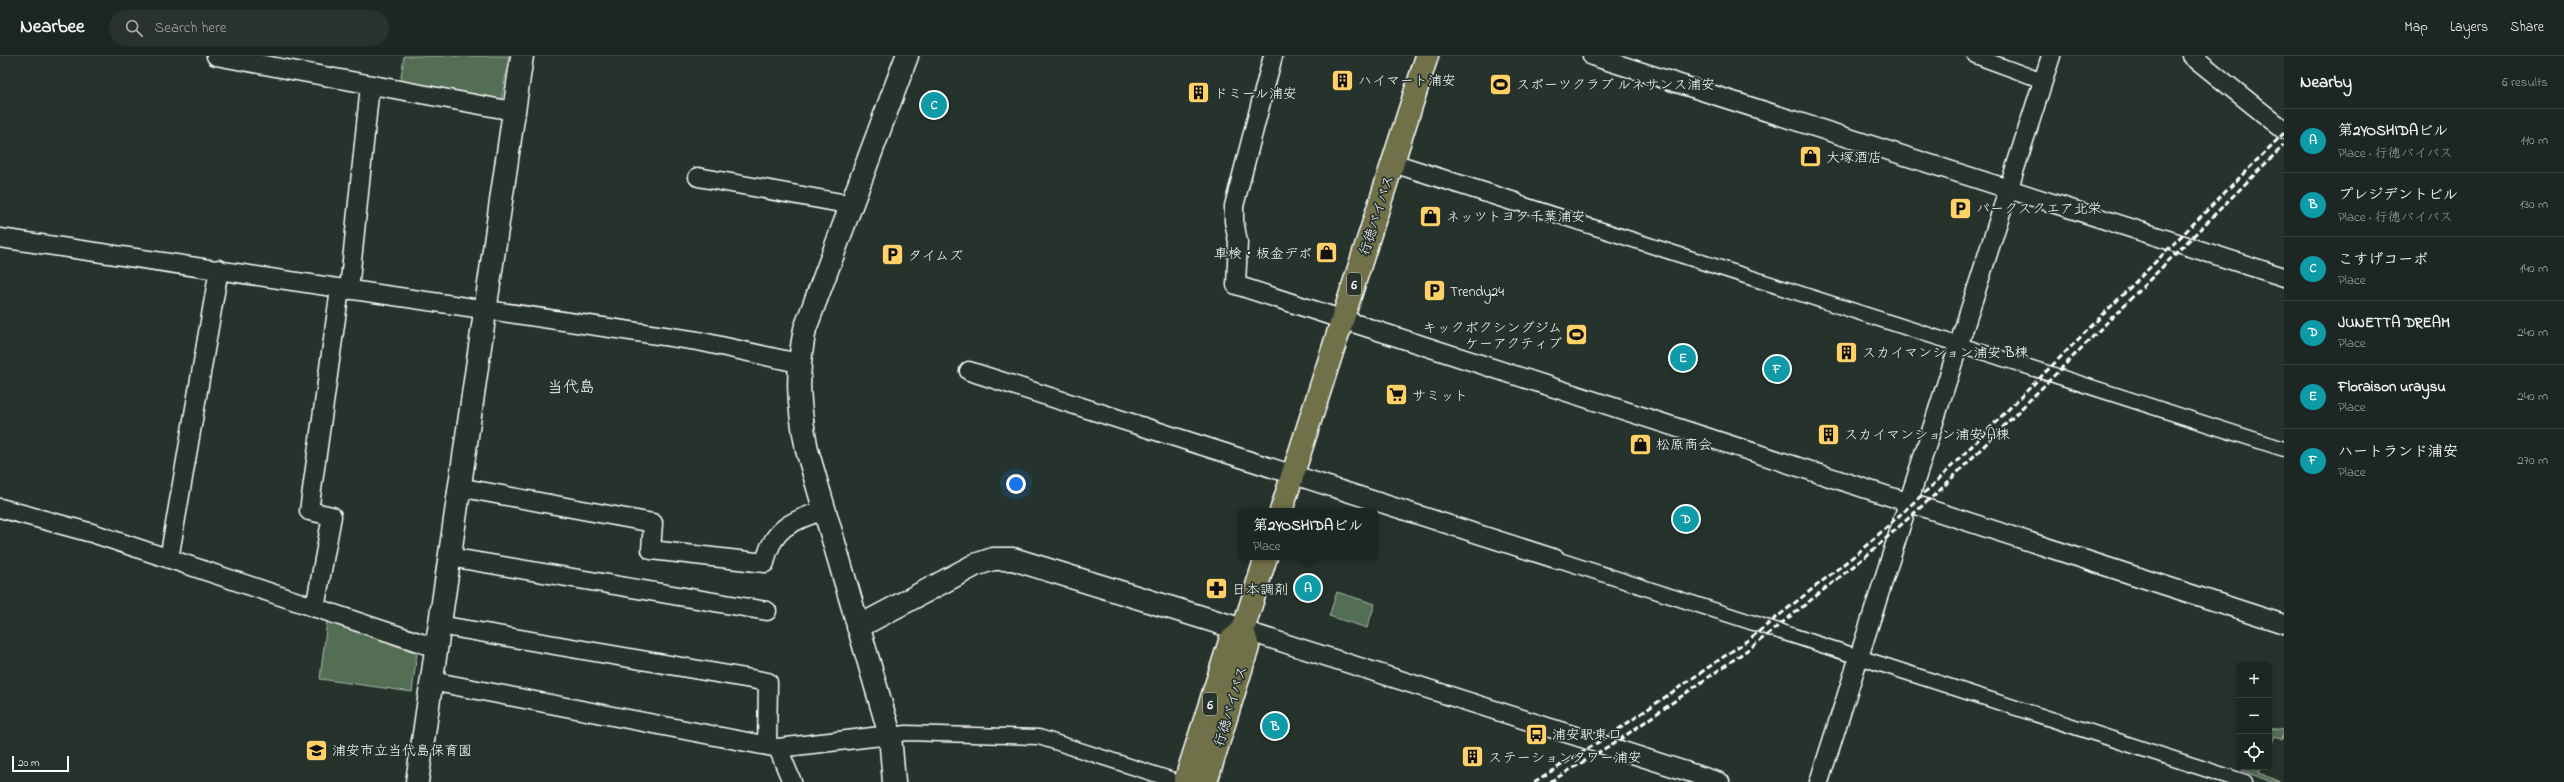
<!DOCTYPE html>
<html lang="en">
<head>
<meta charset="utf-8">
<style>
  :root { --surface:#1c2622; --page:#29322f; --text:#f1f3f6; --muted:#a0a5a5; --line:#3a4340; --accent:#ffd166 }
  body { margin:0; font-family:"Indie Flower","Klee One",sans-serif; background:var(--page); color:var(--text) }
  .controls { position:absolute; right:12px; bottom:12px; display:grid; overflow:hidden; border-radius:6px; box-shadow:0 2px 6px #0003 }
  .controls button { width:36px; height:36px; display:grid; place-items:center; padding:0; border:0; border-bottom:1px solid var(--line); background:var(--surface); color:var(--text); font:20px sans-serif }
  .scale { position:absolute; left:12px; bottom:10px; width:57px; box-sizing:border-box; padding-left:4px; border:2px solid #fff; border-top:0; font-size:11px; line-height:14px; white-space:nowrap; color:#fff; -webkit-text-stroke:3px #26332d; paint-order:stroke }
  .you { position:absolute; left:1016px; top:428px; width:14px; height:14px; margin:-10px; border:3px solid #fff; border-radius:50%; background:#1a73e8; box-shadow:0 0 0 6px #1a73e833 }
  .badge { display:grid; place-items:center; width:26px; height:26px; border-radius:50%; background:var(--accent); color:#fff; font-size:13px; font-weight:700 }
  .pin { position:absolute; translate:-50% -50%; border:2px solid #fff; box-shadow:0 1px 4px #0006 }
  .popup { position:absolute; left:1238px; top:452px; width:140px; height:52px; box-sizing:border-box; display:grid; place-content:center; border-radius:6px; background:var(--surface); filter:drop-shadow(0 1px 3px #0005); font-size:13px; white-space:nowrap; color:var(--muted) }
  .popup b { font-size:15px; color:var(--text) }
  .popup::after { content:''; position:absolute; left:50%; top:100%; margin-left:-8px; border:8px solid transparent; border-top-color:var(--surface) }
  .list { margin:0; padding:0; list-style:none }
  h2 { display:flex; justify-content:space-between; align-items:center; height:52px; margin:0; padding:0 16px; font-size:17px }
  h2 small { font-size:13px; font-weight:400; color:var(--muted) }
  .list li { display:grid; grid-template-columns:26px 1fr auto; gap:12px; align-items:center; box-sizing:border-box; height:64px; padding:0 16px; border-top:1px solid var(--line) }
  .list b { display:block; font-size:15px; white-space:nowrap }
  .list p { margin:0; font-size:13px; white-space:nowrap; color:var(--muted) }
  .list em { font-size:13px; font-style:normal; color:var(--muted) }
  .icon { flex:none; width:22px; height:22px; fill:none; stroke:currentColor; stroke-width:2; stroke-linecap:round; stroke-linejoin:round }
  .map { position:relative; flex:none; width:2284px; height:726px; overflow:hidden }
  header { display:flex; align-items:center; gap:24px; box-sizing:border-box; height:56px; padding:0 20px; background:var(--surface); border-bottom:1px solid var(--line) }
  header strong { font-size:19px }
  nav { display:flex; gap:22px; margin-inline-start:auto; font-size:14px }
  .search { width:280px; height:36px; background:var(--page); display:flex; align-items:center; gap:10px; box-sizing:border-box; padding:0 14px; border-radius:22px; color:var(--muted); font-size:15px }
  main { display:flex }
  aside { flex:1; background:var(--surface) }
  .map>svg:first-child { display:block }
</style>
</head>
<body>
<header>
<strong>Nearbee</strong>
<div class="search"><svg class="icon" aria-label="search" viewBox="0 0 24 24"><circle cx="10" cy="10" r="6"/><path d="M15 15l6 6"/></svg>Search here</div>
<nav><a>Map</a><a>Layers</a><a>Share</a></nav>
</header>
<main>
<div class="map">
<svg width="2284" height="726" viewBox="0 0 2284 726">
  <rect width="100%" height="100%" fill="#26332d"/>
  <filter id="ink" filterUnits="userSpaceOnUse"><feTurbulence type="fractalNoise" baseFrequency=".025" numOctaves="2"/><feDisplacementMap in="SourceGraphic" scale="8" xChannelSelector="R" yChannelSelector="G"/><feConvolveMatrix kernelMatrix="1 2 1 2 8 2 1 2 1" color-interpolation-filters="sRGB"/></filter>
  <g filter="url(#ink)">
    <path fill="#526e55" stroke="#a8b6aa" d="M404 0H509L501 46 400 28Z
      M1337 536 1375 548 1367 572 1329 560Z
      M327 565 417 597 412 636 320 623Z
      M2269 672 2284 674 2282 684 2275 680 2269 694Z
      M2243 711H2262L2259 717 2281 726H2271L2242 714Z"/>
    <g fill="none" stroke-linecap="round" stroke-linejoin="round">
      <defs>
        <path id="pedestrian" d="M1975 0 2043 25
          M1515 146 2284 393
          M1556 503 2245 726
          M890 679 907 677 1039 681 1170 723"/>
        <path id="minor" d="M216 0 513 55
          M1273 0 1234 150V165L1238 186 1236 229 2284 568
          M1592 0 2284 221
          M2192 0 2284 74
          M1393 107 1515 146
          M698 121 852 149
          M0 182 698 285 798 307
          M349 234 370 29
          M969 315 1556 503
          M458 431 653 467 651 494 765 507C772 471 793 465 824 454
          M0 452 92 477 436 592
          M449 501 767 555
          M169 503 219 213
          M315 552 332 460 309 455 340 233
          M439 569 768 626 767 690
          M1243 574 1720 726
          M431 625 778 692 890 679
          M778 692 792 726
          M1819 726 2051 0"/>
        <path id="tertiary" d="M858 571 975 509 993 503H1013L1243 574
          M417 726 522 0
          M894 726 890 679 807 394C798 348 796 319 805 273L907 0"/>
        <path id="primary" d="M1281 455 1427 0
          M1185 726 1230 585 1243 574 1266 501
          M1206 726 1248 591 1243 574"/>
      </defs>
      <use href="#pedestrian" stroke="#fff" stroke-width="17"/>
      <use href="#minor" stroke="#fff" stroke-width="21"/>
      <use href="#tertiary" stroke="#fff" stroke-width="25"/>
      <use href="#primary" stroke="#fff" stroke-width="25"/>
      <use href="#pedestrian" stroke="#26332d" stroke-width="14"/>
      <use href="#minor" stroke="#26332d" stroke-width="18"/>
      <use href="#tertiary" stroke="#26332d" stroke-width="22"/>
      <use href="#primary" stroke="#70704a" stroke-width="22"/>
      <path stroke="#fff" stroke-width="3" stroke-dasharray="6 3" stroke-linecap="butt" d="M1534 726 1613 677 1748 584 1859 496 1934 428 2284 77
        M1550 726 1622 682 1753 590 1865 501 1939 435 2284 89"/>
    </g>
  </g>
  <defs>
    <symbol id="building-square" viewBox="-11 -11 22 22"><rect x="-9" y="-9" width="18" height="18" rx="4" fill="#ffd166" stroke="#26332d"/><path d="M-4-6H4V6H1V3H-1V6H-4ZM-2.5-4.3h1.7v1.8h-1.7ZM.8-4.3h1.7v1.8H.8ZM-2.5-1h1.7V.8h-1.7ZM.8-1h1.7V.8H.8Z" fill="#111"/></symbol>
    <symbol id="stadium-square" viewBox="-11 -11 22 22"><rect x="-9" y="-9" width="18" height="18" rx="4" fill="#ffd166" stroke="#26332d"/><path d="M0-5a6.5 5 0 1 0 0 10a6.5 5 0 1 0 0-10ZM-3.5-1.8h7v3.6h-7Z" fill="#111"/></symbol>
    <symbol id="shop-square" viewBox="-11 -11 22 22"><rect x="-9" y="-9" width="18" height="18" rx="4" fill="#ffd166" stroke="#26332d"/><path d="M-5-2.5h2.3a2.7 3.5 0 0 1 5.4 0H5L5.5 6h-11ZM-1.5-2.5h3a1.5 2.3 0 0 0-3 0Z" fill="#111"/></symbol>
    <symbol id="parking-square" viewBox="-11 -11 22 22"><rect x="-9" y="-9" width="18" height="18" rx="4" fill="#ffd166" stroke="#26332d"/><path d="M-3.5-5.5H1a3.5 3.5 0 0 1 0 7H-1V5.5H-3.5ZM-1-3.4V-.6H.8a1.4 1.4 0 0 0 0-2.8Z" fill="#111"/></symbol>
    <symbol id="supermarket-square" viewBox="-11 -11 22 22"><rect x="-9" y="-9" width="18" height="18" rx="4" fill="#ffd166" stroke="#26332d"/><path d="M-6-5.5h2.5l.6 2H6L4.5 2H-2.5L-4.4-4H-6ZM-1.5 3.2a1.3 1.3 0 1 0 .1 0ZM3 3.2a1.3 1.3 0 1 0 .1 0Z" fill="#111"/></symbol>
    <symbol id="pharmacy-square" viewBox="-11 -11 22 22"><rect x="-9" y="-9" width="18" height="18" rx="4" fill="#ffd166" stroke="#26332d"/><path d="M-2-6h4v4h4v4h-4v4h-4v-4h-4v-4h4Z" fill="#111"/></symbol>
    <symbol id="bus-square" viewBox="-11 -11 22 22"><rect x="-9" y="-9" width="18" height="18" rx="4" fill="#ffd166" stroke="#26332d"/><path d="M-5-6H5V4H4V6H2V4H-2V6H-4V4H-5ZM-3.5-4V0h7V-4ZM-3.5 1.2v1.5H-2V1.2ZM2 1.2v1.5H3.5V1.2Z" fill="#111"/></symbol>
    <symbol id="school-square" viewBox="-11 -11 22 22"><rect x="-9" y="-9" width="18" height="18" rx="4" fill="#ffd166" stroke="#26332d"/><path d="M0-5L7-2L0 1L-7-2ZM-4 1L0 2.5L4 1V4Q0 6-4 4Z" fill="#111"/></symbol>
  </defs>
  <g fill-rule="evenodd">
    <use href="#building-square" x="1330" y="12" width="25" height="25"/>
    <use href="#stadium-square" x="1488" y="16" width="25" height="25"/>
    <use href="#building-square" x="1186" y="24" width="25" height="25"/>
    <use href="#shop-square" x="1798" y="88" width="25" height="25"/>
    <use href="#parking-square" x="1948" y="140" width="25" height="25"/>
    <use href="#shop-square" x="1418" y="148" width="25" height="25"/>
    <use href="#shop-square" x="1314" y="184" width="25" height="25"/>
    <use href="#parking-square" x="880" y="186" width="25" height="25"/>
    <use href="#parking-square" x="1422" y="222" width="25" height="25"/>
    <use href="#stadium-square" x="1564" y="266" width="25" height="25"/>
    <use href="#building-square" x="1834" y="284" width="25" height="25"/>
    <use href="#supermarket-square" x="1384" y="326" width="25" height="25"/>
    <use href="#building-square" x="1816" y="366" width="25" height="25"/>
    <use href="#shop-square" x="1628" y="376" width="25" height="25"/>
    <use href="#pharmacy-square" x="1204" y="520" width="25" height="25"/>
    <use href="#bus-square" x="1524" y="666" width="25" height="25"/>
    <use href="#school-square" x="304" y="682" width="25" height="25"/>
    <use href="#building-square" x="1460" y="688" width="25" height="25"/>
  </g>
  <g text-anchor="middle" stroke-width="3.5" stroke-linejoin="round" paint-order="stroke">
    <g fill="#26332d" stroke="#bec2c0" stroke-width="1">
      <rect x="1347" y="217" width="14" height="22" rx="3"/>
      <rect x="1203" y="637" width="14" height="22" rx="3"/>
    </g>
    <g font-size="13" font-weight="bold" fill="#fff">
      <text x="1354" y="233">6</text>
      <text x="1210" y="653">6</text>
    </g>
    <g font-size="14" fill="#fff" stroke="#26332d" text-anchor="start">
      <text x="1358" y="29">ハイマート浦安</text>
      <text x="1516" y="33">スポーツクラブ ルネサンス浦安</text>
      <text x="1214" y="42">ドミール浦安</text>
      <text x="1826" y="106">大塚酒店</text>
      <text x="1976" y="157">パークスクエア北栄</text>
      <text x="1446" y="165">ネッツトヨタ千葉浦安</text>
      <text x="1312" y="202" text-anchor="end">車検・板金デポ</text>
      <text x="908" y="204">タイムズ</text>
      <text x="1450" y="240">Trendy24</text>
      <text x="1562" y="276" text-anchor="end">キックボクシングジム<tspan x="1562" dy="16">ケーアクティブ</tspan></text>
      <text x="1862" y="301">スカイマンション浦安 B棟</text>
      <text x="1412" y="344">サミット</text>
      <text x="1844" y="383">スカイマンション浦安 A棟</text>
      <text x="1656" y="393">松原商会</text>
      <text x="1232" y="538">日本調剤</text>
      <text x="1552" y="683">浦安駅東口</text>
      <text x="332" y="699">浦安市立当代島保育園</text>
      <text x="1488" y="706">ステーションタワー浦安</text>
    </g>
    <g font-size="14" fill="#fff" stroke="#26332d">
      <text transform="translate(1376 159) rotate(-72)" y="5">行徳バイパス</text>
      <text transform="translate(1230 650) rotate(-73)" y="5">行徳バイパス</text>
    </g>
    <g font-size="16" fill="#fff" stroke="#26332d">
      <text x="571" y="336">当代島</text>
    </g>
  </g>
</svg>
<div class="controls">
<button>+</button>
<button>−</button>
<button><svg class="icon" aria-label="locate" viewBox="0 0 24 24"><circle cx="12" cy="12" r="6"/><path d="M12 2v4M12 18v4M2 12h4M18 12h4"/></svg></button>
</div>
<div class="scale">20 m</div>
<div class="you"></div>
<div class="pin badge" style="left:1308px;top:532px;background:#0f9aa8">A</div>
<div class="popup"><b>第2YOSHIDAビル</b>Place</div>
<div class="pin badge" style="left:1275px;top:670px;background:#0f9aa8">B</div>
<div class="pin badge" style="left:934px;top:49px;background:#0f9aa8">C</div>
<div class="pin badge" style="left:1686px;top:463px;background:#0f9aa8">D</div>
<div class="pin badge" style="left:1683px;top:302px;background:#0f9aa8">E</div>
<div class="pin badge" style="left:1777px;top:313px;background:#0f9aa8">F</div>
</div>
<aside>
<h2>Nearby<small>6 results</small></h2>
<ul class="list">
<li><span class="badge" style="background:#0f9aa8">A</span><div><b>第2YOSHIDAビル</b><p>Place · 行徳バイパス</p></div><em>110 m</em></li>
<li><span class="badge" style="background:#0f9aa8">B</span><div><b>プレジデントビル</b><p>Place · 行徳バイパス</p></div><em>130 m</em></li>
<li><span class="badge" style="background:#0f9aa8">C</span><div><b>こすげコーポ</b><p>Place</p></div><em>140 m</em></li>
<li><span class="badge" style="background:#0f9aa8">D</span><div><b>JUNETTA DREAM</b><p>Place</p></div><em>240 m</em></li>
<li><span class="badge" style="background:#0f9aa8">E</span><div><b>Floraison uraysu</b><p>Place</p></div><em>240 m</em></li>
<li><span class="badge" style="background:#0f9aa8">F</span><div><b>ハートランド浦安</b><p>Place</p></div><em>270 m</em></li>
</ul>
</aside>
</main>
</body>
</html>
